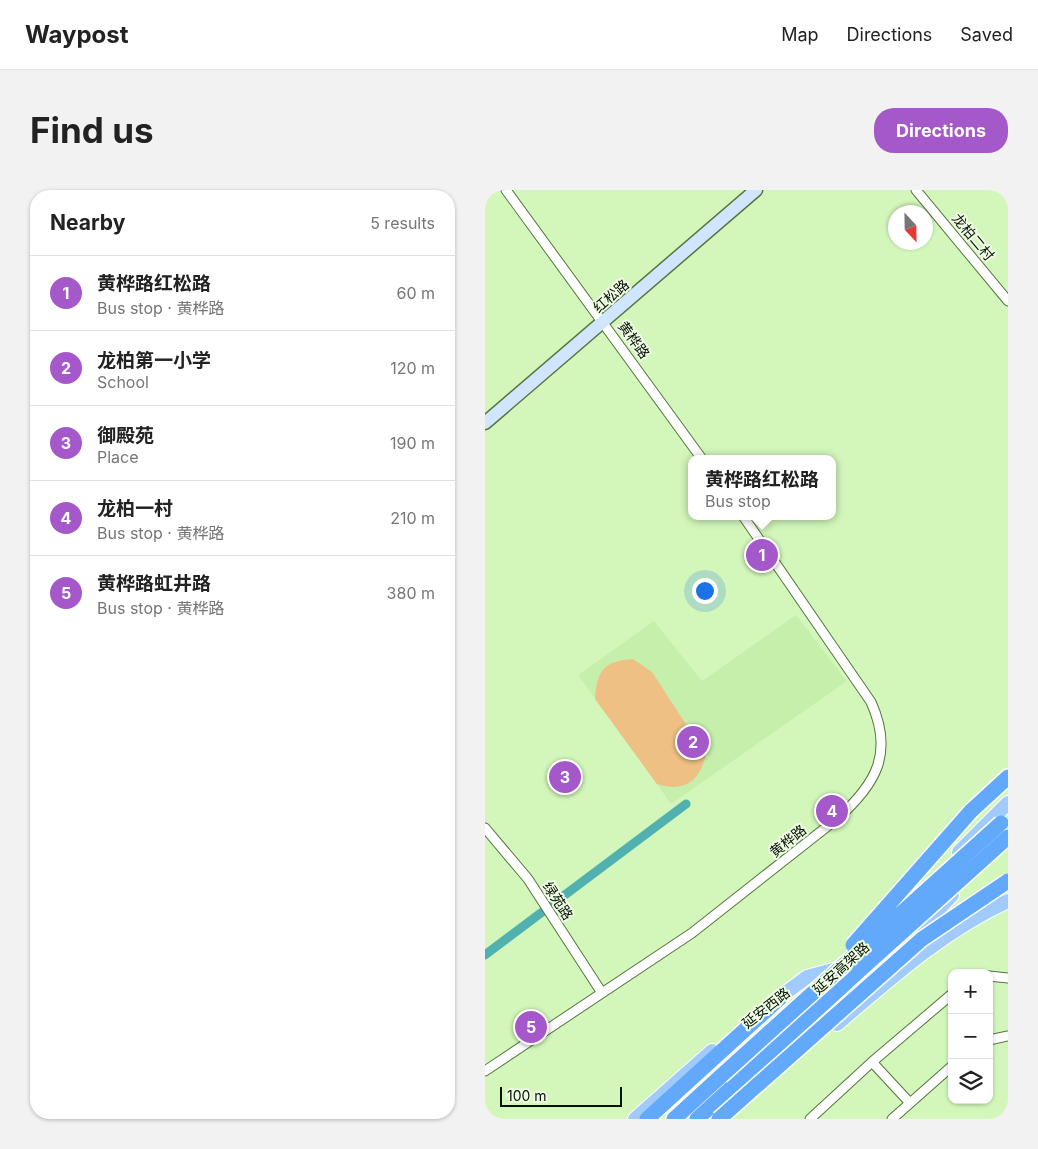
<!DOCTYPE html>
<html lang="en">
<head>
<meta charset="utf-8">
<style>
  :root { --surface:#fff; --page:#f2f2f2; --text:#222; --muted:#767676; --line:#e0e0e0; --accent:#a558ca }
  body { margin:0; font-family:Inter,"Noto Sans SC",sans-serif; background:var(--page); color:var(--text) }
  .controls { position:absolute; right:15px; bottom:15px; display:grid; overflow:hidden; border-radius:10px; box-shadow:0 1px 4px #0004 }
  .controls button { width:45px; height:45px; display:grid; place-items:center; padding:0; border:0; border-bottom:1px solid var(--line); background:var(--surface); color:var(--text); font:25px sans-serif }
  .compass { position:absolute; left:403px; top:15px; width:45px; height:45px; border-radius:50%; background:var(--surface); box-shadow:0 1px 4px #0004; rotate:158deg }
  .scale { position:absolute; left:15px; bottom:12px; width:122px; box-sizing:border-box; padding-left:5px; border:2px solid #061100; border-top:0; font-size:14px; line-height:18px; white-space:nowrap; color:#061100; -webkit-text-stroke:4px #eefce5; paint-order:stroke }
  .you { position:absolute; left:219px; top:400px; width:18px; height:18px; margin:-12px; border:4px solid #fff; border-radius:50%; background:#1a73e8; box-shadow:0 0 0 8px #1a73e833 }
  .badge { display:grid; place-items:center; width:32px; height:32px; border-radius:50%; background:var(--accent); color:#fff; font-size:16px; font-weight:700 }
  .pin { position:absolute; translate:-50% -50%; border:2px solid #fff; box-shadow:0 1px 5px #0006 }
  .popup { position:absolute; left:203px; top:265px; width:148px; height:65px; box-sizing:border-box; display:grid; place-content:center; border-radius:10px; background:var(--surface); filter:drop-shadow(0 1px 4px #0005); font-size:16px; white-space:nowrap; color:var(--muted) }
  .popup b { font-size:19px; color:var(--text) }
  .popup::after { content:''; position:absolute; left:50%; top:100%; margin-left:-10px; border:10px solid transparent; border-top-color:var(--surface) }
  .list { margin:0; padding:0; list-style:none }
  h2 { display:flex; justify-content:space-between; align-items:center; height:65px; margin:0; padding:0 20px; font-size:21px }
  h2 small { font-size:16px; font-weight:400; color:var(--muted) }
  .list li { display:grid; grid-template-columns:32px 1fr auto; gap:15px; align-items:center; box-sizing:border-box; height:75px; padding:0 20px; border-top:1px solid var(--line) }
  .list b { display:block; font-size:19px; white-space:nowrap }
  .list p { margin:0; font-size:16px; white-space:nowrap; color:var(--muted) }
  .list em { font-size:16px; font-style:normal; color:var(--muted) }
  .icon { flex:none; width:28px; height:28px; fill:none; stroke:currentColor; stroke-width:2; stroke-linecap:round; stroke-linejoin:round }
  .map { position:relative; flex:none; width:523px; height:929px; overflow:hidden; border-radius:20px }
  header { display:flex; align-items:center; gap:30px; box-sizing:border-box; height:70px; padding:0 25px; background:var(--surface); border-bottom:1px solid var(--line) }
  header strong { font-size:24px }
  nav { display:flex; gap:28px; margin-inline-start:auto; font-size:18px }
  .intro { display:flex; align-items:center; justify-content:space-between; box-sizing:border-box; height:120px; padding:0 30px }
  h1 { margin:0; font-size:35px }
  .button { padding:12px 22px; border-radius:20px; background:var(--accent); color:#fff; font-size:18px; font-weight:700 }
  main { display:flex; gap:30px; padding:0 30px }
  aside { flex:1; background:var(--surface); border-radius:20px; box-shadow:0 1px 4px #0004 }
  .map>svg:first-child { display:block }
</style>
</head>
<body>
<header>
<strong>Waypost</strong>
<nav><a>Map</a><a>Directions</a><a>Saved</a></nav>
</header>
<div class="intro"><h1>Find us</h1><a class="button">Directions</a></div>
<main>
<aside>
<h2>Nearby<small>5 results</small></h2>
<ul class="list">
<li><span class="badge">1</span><div><b>黄桦路红松路</b><p>Bus stop · 黄桦路</p></div><em>60 m</em></li>
<li><span class="badge">2</span><div><b>龙柏第一小学</b><p>School</p></div><em>120 m</em></li>
<li><span class="badge">3</span><div><b>御殿苑</b><p>Place</p></div><em>190 m</em></li>
<li><span class="badge">4</span><div><b>龙柏一村</b><p>Bus stop · 黄桦路</p></div><em>210 m</em></li>
<li><span class="badge">5</span><div><b>黄桦路虹井路</b><p>Bus stop · 黄桦路</p></div><em>380 m</em></li>
</ul>
</aside>
<div class="map">
<svg width="523" height="929" viewBox="0 0 523 929">
  <rect width="100%" height="100%" fill="#d3f7bb"/>
  <path fill="#c7efac" d="M311 425 362 491 186 614 93 485 169 431 217 491Z"/>
  <path fill="#eec084" d="M148 469 167 482 221 565C214 591 200 603 172 594L110 509C112 480 119 471 148 469Z"/>
  <g fill="none" stroke-linecap="round" stroke-linejoin="round">
    <path stroke="#50b1af" stroke-width="9" d="M0 765 201 614"/>
    <defs>
      <path id="street" d="M21 0 217 269
        M431 0 523 111
        M0 638 43 689 117 803
        M504 786 523 788
        M504 850 523 846
        M387 872 425 913
        M0 881 207 743 353 628C391 594 409 563 386 512L258 326
        M325 929 387 872 467 804
        M407 929 467 876"/>
      <path id="secondary" d="M0 233 271 0"/>
      <path id="primary" d="M474 662 523 613
        M411 764 467 705
        M287 813 322 787 352 779 357 776
        M352 834C405 789 459 740 523 711
        M150 929 227 861"/>
      <path id="highway" d="M486 621 523 587
        M162 929 296 807
        M189 929 236 886
        M212 929 374 781"/>
    </defs>
    <use href="#street" stroke="#55753f" stroke-width="11"/>
    <use href="#secondary" stroke="#55753f" stroke-width="15"/>
    <use href="#primary" stroke="#fff" stroke-width="16"/>
    <use href="#highway" stroke="#fff" stroke-width="18"/>
    <use href="#street" stroke="#fff" stroke-width="9"/>
    <use href="#secondary" stroke="#d0e5fe" stroke-width="12"/>
    <use href="#primary" stroke="#a1cbfd" stroke-width="14"/>
    <use href="#highway" stroke="#62a9fb" stroke-width="15"/>
    <defs>
      <path id="highway-bridge" d="M368 755 486 621
        M374 781 523 647
        M236 886 516 633
        M234 929 437 749 523 691"/>
    </defs>
    <use href="#highway-bridge" stroke="#fff" stroke-width="18" stroke-linecap="butt"/>
    <use href="#highway-bridge" stroke="#62a9fb" stroke-width="15"/>
  </g>
  <g text-anchor="middle" stroke-width="4" stroke-linejoin="round" paint-order="stroke">
    <g font-size="14" fill="#061100" stroke="#eefce5">
      <text transform="translate(488 47) rotate(50)" y="5">龙柏二村</text>
      <text transform="translate(126 106) rotate(-41)" y="5">红松路</text>
      <text transform="translate(149 150) rotate(54)" y="5">黄桦路</text>
      <text transform="translate(303 651) rotate(-39)" y="5">黄桦路</text>
      <text transform="translate(73 711) rotate(57)" y="5">绿苑路</text>
      <text transform="translate(356 778) rotate(-42)" y="5">延安高架路</text>
      <text transform="translate(281 818) rotate(-38)" y="5">延安西路</text>
    </g>
  </g>
</svg>
<div class="controls">
<button>+</button>
<button>−</button>
<button><svg class="icon" aria-label="layers" viewBox="0 0 24 24"><path d="M12 4l9 5-9 5-9-5zM3 14l9 5 9-5"/></svg></button>
</div>
<svg class="compass" viewBox="-18 -18 36 36"><path d="M0-13l5 13h-10z" fill="#e53935"/><path d="M0 13l5-13h-10z" fill="#767676"/></svg>
<div class="scale">100 m</div>
<div class="you"></div>
<div class="pin badge" style="left:277px;top:365px">1</div>
<div class="popup"><b>黄桦路红松路</b>Bus stop</div>
<div class="pin badge" style="left:208px;top:552px">2</div>
<div class="pin badge" style="left:80px;top:587px">3</div>
<div class="pin badge" style="left:347px;top:621px">4</div>
<div class="pin badge" style="left:46px;top:837px">5</div>
</div>
</main>
</body>
</html>
